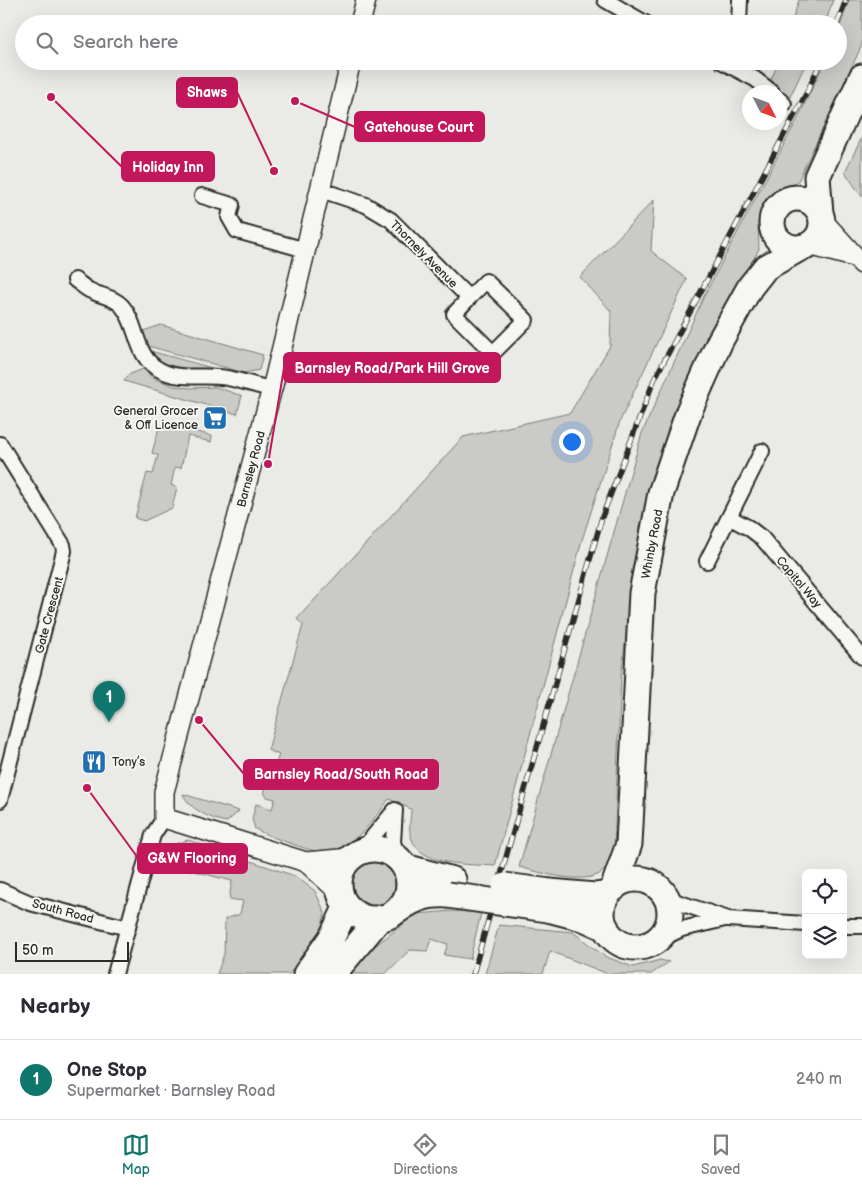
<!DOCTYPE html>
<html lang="en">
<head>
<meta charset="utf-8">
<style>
  :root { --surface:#fff; --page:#f7f7f7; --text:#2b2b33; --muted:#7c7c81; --line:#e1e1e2; --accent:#0f766e }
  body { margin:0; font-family:"Balsamiq Sans",sans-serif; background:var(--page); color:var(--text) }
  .controls { position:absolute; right:15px; bottom:15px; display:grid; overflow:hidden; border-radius:8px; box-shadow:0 5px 20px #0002 }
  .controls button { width:45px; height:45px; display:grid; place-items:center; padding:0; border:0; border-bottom:1px solid var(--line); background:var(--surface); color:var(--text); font:25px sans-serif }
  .compass { position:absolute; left:742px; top:85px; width:45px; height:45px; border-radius:50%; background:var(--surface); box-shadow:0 5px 20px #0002; rotate:132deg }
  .scale { position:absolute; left:15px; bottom:12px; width:114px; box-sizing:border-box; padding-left:5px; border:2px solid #2b2b2b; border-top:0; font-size:14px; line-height:18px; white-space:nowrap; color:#2b2b2b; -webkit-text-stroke:4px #f6f6f2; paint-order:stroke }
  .you { position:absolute; left:571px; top:441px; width:18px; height:18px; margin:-12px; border:4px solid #fff; border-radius:50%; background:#1a73e8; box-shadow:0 0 0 8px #1a73e833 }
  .badge { display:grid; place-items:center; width:32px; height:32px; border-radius:50%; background:var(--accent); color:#fff; font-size:16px; font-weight:700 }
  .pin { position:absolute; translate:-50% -41px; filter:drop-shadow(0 1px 2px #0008) }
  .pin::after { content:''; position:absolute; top:26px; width:18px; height:15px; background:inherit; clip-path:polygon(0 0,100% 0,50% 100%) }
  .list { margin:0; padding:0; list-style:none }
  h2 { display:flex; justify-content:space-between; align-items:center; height:65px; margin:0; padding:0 20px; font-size:21px }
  h2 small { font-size:16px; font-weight:400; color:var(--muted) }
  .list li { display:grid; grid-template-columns:32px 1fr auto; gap:15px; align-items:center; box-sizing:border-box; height:80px; padding:0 20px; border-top:1px solid var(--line) }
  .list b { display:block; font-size:19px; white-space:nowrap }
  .list p { margin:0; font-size:16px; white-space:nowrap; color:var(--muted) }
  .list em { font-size:16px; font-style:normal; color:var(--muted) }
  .icon { flex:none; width:28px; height:28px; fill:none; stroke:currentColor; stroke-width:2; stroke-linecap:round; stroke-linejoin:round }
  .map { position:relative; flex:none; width:862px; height:974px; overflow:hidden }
  .search { position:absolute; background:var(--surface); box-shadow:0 5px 20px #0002; left:15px; right:15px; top:15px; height:55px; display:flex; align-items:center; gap:12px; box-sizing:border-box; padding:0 18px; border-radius:28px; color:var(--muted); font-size:19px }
  .sheet { height:145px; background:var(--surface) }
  nav { display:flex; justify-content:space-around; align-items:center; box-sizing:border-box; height:70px; border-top:1px solid var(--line); background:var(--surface); font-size:14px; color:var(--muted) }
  nav a { display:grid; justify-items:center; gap:2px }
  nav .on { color:var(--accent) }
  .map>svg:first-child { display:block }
</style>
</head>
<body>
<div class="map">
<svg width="862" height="974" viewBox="0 0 862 974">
  <rect width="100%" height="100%" fill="#eaeae6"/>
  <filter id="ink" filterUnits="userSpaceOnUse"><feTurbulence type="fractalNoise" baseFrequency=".02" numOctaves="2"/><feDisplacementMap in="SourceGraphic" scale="10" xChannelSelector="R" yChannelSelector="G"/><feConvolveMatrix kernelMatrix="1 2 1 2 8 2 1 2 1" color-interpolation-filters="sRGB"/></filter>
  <g filter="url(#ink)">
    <path fill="#cacac7" stroke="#7a7a79" d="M799 0H833L825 24H791Z
      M849 0H862V45L798 181 773 199 758 223 759 249 688 386 640 526 621 677 614 850C612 855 610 863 606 868 592 889 539 872 519 867L642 433 705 294 798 118 825 61H838V32Z
      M779 61H807L787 103 780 98V92H772L769 84Z
      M862 137V197L845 172Z
      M654 200 651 251 687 279 620 421 582 540 495 866C470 864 420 867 411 837 408 829 411 817 411 809L389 799C374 819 353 850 325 852 315 852 304 848 295 845 281 840 268 836 255 829L252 819 256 804 272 809 275 799 267 797 264 793 279 755 268 750 303 625 297 619 463 437 570 413 610 346 611 311 580 277Z
      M161 325 263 355 259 370 245 373 148 346 143 331Z
      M150 351 216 369C191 373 167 371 150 351Z
      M143 369 153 378 174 386 190 388 216 387 242 396 237 414 124 381 128 375Z
      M165 423 212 436 211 442 188 436 181 468 175 467 171 485 177 487 172 508 144 521 135 518 147 473 153 474 158 455 152 453 159 428Z
      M183 794 239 811 227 822C212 820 189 809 183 794Z
      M188 840 295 876 315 891 325 913 322 926 313 944 289 974H217L224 954 225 919 240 914 243 901 229 899 232 881 163 863 171 845Z
      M351 884a22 22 0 1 1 44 0a22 22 0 1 1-44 0Z
      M452 911 481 913 470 959 444 955 448 944 431 939 427 951 410 950 385 974H351L362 956 416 914Z
      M499 925 573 932 604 956 633 967 660 960 669 962 651 974H608L550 951 543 974H485Z"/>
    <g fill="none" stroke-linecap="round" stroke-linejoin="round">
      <defs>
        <path id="street" d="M605 0 647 24
          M739 24 740 0
          M721 61 755 79 772 92
          M780 100 784 104
          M321 190 366 205 391 220 469 298 454 314 493 353 526 320 486 281 469 298
          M202 196 232 205 229 217 237 231 306 250
          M75 280C81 284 86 289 91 291 101 296 114 297 122 306 139 325 134 357 160 370 178 380 200 375 220 377 235 378 255 386 272 389
          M0 444 63 545 64 551 0 800
          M729 517 749 528 762 538 862 657
          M707 561 762 451
          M395 810 393 842 398 858
          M360 852 395 810
          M0 890 30 903 128 928
          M668 899 728 919 806 924
          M843 926H862
          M652 943 682 929 725 919
          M115 974 153 835 164 818"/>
        <path id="secondary" d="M360 24 366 0
          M351 61 274 381 164 792V818L306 862 351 858
          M822 220 862 264
          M809 245 854 257
          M306 862 341 894"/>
        <path id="highway" d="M772 223a25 25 0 1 1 50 0a25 25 0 1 1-50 0Z
          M820 213 817 177 862 77
          M339 884a35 35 0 1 1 70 0a35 35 0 1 1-70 0Z
          M405 867 453 880
          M602 913a34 34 0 1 1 68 0a34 34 0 1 1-68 0Z
          M613 889 629 844 642 593 661 493 689 411 720 341 750 287 765 268 802 247
          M550 892 595 896 608 894
          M548 909 586 919 606 928
          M398 910C415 898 427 894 448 895
          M306 974 332 937 347 906
          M333 974 380 918"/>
      </defs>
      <use href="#street" stroke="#2b2b2b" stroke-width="18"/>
      <use href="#secondary" stroke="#2b2b2b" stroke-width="22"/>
      <use href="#highway" stroke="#2b2b2b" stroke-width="29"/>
      <use href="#street" stroke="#f6f6f2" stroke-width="14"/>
      <use href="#secondary" stroke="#f6f6f2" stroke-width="19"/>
      <use href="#highway" stroke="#f6f6f2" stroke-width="25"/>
      <defs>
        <path id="rail" d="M837 24 846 0
          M473 974 602 517 654 380 808 90 821 61"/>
      </defs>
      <use href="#rail" stroke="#2b2b2b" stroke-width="5.5"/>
      <use href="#rail" stroke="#f6f6f2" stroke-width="4" stroke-dasharray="11" stroke-linecap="butt"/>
      <defs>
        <path id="highway-bridge" d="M505 886 550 892
          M448 895 548 909"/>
      </defs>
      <use href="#highway-bridge" stroke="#2b2b2b" stroke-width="29" stroke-linecap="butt"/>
      <use href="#highway-bridge" stroke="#f6f6f2" stroke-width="25"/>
    </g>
  </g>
  <defs>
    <symbol id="supermarket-square" viewBox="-11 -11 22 22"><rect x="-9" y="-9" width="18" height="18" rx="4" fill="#1f6fb2" stroke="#f6f6f2"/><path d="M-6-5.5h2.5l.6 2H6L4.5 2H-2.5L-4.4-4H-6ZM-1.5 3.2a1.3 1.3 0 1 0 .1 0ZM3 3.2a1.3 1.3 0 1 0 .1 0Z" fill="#fff"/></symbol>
    <symbol id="restaurant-square" viewBox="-11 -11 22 22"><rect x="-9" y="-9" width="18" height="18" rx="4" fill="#1f6fb2" stroke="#f6f6f2"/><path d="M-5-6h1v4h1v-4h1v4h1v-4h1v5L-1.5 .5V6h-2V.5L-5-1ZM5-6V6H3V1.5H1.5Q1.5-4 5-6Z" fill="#fff"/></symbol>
  </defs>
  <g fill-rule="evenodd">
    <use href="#supermarket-square" x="201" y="404" width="28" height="28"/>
    <use href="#restaurant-square" x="80" y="748" width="28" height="28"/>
  </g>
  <g text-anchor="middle" stroke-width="4" stroke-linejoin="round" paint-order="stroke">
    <g font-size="12" fill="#2b2b2b" stroke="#f6f6f2">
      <text transform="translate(424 254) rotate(45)" y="4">Thornely Avenue</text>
      <text transform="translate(251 469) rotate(-75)" y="4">Barnsley Road</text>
      <text transform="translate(652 544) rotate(-79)" y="4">Whinby Road</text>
      <text transform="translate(799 582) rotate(50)" y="4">Capitol Way</text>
      <text transform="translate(49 615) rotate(-75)" y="4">Gate Crescent</text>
      <text transform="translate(63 911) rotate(15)" y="4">South Road</text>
    </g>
    <g font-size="12" fill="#2b2b2b" stroke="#f6f6f2" text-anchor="end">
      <text x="198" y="415">General Grocer<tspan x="198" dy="14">&amp; Off Licence</tspan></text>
      <text x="112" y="766" text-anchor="start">Tony’s</text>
    </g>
  </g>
  <path fill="none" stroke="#c2185b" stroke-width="2" d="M274 171L237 92M295 101L355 127M51 97L122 167M268 464L284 368M199 720L244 774M87 788L138 858"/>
  <g fill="#c2185b" stroke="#f6f6f2" stroke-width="2">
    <circle cx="274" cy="171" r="5"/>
    <circle cx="295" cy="101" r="5"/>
    <circle cx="51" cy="97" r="5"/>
    <circle cx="268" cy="464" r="5"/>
    <circle cx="199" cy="720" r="5"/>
    <circle cx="87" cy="788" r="5"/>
  </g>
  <g fill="#c2185b" stroke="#c2185b" stroke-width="2">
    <rect x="177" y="78" width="60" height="29" rx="5"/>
    <rect x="355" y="112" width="129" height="29" rx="5"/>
    <rect x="122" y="152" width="92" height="29" rx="5"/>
    <rect x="284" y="353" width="216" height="29" rx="5"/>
    <rect x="244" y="760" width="194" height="29" rx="5"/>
    <rect x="138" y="844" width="109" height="29" rx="5"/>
  </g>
  <g font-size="14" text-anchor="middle" font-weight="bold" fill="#fff">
    <text x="207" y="97">Shaws</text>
    <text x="419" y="132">Gatehouse Court</text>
    <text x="168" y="172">Holiday Inn</text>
    <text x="392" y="373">Barnsley Road/Park Hill Grove</text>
    <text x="341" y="779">Barnsley Road/South Road</text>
    <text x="192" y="863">G&amp;W Flooring</text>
  </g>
</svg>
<div class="controls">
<button><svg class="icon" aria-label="locate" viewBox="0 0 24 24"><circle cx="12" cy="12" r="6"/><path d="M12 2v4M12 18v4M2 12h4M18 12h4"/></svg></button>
<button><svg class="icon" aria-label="layers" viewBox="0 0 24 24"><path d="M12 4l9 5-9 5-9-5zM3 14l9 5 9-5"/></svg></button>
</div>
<svg class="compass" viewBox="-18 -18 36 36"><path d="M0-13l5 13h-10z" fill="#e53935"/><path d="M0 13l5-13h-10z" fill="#7c7c81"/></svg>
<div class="scale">50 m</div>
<div class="you"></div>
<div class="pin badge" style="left:109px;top:722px">1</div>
<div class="search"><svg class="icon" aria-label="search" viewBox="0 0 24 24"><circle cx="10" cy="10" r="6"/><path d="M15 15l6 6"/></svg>Search here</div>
</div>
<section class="sheet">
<h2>Nearby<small></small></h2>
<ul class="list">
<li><span class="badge">1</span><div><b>One Stop</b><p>Supermarket · Barnsley Road</p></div><em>240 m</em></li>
</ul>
</section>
<nav>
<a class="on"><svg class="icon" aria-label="map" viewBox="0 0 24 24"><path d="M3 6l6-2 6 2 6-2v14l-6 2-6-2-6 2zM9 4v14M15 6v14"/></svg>Map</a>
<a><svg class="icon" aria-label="directions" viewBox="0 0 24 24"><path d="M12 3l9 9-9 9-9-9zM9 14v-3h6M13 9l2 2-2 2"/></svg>Directions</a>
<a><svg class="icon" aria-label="saved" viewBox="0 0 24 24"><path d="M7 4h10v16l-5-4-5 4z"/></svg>Saved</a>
</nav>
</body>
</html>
